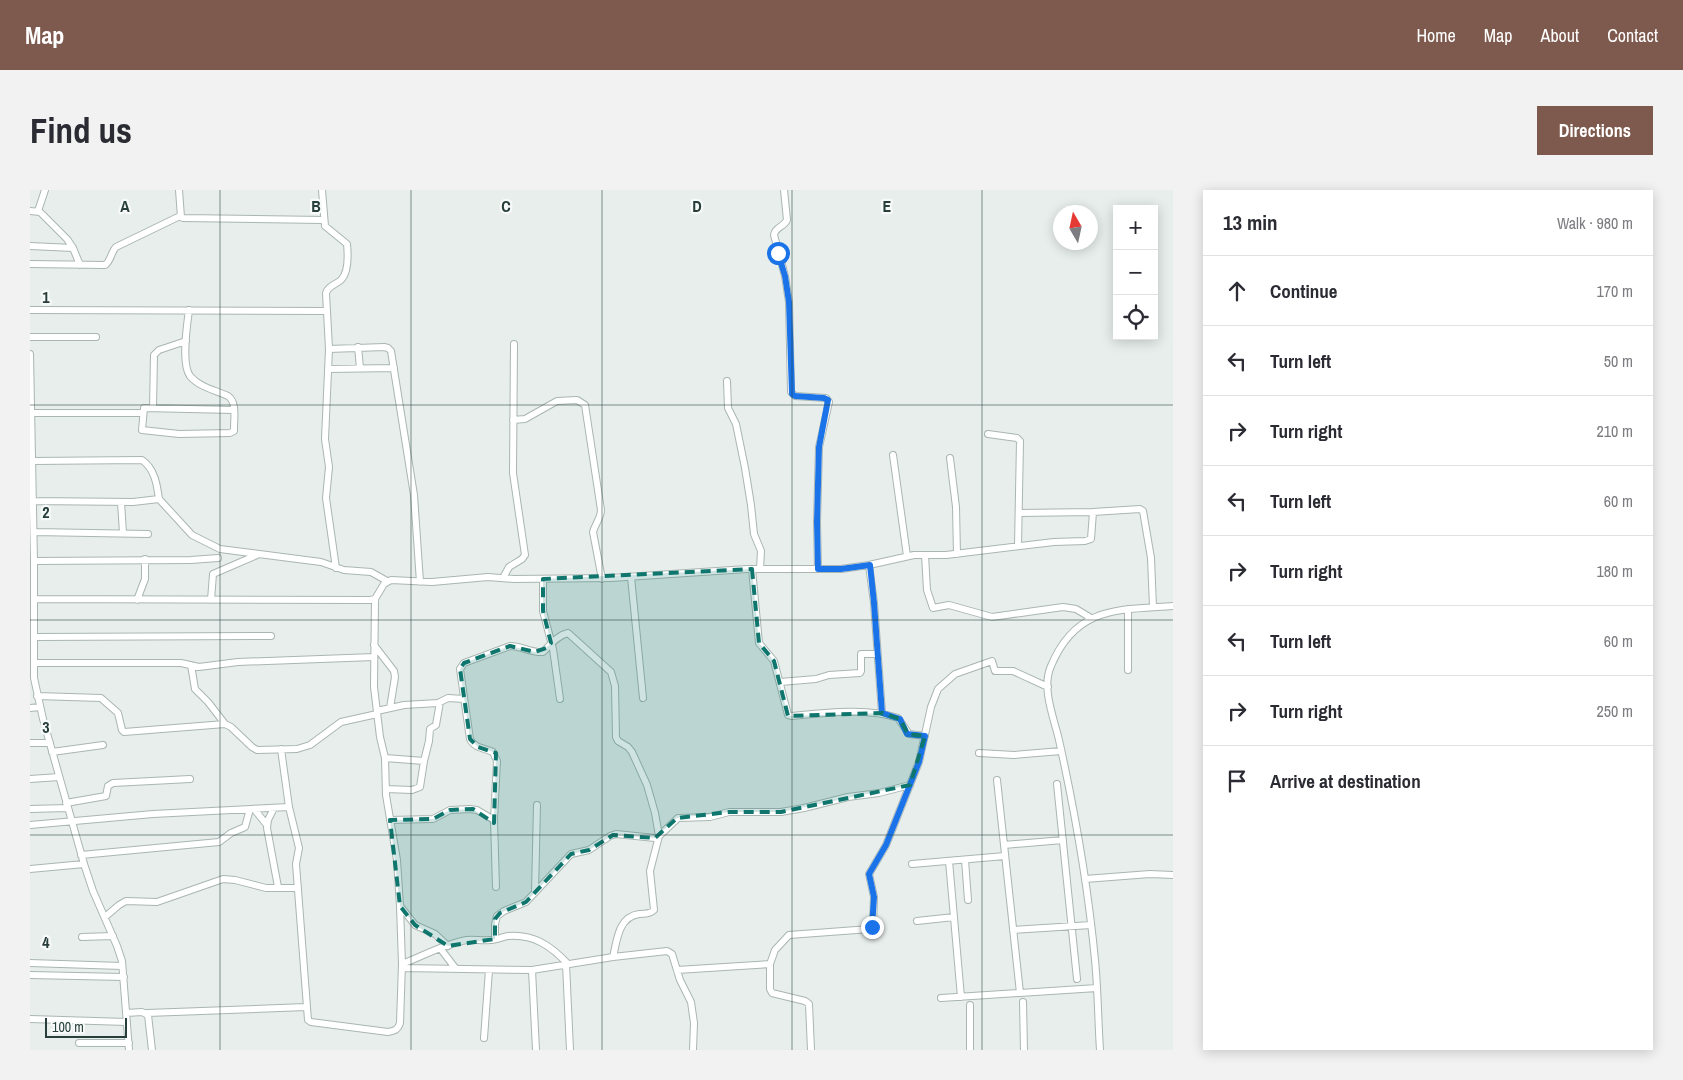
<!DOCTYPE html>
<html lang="en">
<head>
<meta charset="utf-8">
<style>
  :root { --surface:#fff; --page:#f2f2f3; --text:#2b2b33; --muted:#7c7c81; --line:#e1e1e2; --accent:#7e5a4e }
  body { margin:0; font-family:"Archivo Narrow",sans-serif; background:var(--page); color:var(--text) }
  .controls { position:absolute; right:15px; top:15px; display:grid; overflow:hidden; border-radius:0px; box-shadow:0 2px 12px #0003 }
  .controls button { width:45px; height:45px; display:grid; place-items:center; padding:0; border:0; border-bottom:1px solid var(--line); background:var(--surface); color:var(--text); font:25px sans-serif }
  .compass { position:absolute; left:1023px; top:15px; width:45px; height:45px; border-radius:50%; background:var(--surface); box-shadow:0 2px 12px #0003; rotate:351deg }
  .scale { position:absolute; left:15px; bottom:12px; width:82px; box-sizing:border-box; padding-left:5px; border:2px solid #273e3a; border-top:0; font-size:14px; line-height:18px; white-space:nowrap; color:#273e3a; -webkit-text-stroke:4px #f7faf9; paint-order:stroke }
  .stop { position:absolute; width:15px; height:15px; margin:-11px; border:4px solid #1a73e8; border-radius:50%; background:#fff }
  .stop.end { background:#1a73e8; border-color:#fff; box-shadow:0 1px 5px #0008 }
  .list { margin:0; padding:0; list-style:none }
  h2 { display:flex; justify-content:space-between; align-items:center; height:65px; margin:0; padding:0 20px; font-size:21px }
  h2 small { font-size:16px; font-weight:400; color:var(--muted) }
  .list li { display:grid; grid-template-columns:32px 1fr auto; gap:15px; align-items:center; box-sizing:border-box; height:70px; padding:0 20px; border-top:1px solid var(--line) }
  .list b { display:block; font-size:19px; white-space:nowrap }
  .list em { font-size:16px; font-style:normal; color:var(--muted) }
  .icon { flex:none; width:28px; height:28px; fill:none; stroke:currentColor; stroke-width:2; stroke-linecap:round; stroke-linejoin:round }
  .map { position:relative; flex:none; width:1143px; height:860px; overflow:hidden; border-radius:0px }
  header { display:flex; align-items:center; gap:30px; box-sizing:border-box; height:70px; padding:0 25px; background:var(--accent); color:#fff }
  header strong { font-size:24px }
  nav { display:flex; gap:28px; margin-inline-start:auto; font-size:18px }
  .intro { display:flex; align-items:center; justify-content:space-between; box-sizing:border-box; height:120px; padding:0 30px }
  h1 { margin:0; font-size:35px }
  .button { padding:12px 22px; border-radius:0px; background:var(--accent); color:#fff; font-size:18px; font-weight:700 }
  main { display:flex; gap:30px; padding:0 30px }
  aside { flex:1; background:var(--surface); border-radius:0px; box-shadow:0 2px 12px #0003 }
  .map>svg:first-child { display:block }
</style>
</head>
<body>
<header>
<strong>Map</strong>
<nav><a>Home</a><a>Map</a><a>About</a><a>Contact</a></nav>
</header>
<div class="intro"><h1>Find us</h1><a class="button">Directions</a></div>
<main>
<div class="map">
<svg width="1143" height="860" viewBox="0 0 1143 860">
  <rect width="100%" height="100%" fill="#e7eeeb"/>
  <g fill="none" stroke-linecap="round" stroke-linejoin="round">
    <defs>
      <path id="minor" d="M149 0 151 27 153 28 293 30
        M292 0 295 36 317 54C318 64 319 82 311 90 305 95 298 96 296 103L299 159 295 249 299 277 296 308 306 378
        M754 0 757 30C754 37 745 37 744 45L755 86 759 112 761 202 765 206 796 208 799 212 789 257 787 332 788 379
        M0 21 10 22 37 49 43 58 50 75
        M8 21 15 0
        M0 56 43 58
        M0 74 75 75C81 71 81 62 86 57L150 26
        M0 120 297 121
        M159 120C157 135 151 174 160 186 169 197 185 200 198 206 207 212 204 228 204 238V241L200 243 149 244 112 240 114 218 203 220
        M0 147H66
        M328 157 330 178
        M299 159 354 157 358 158 361 161 384 305 390 392
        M0 164 4 371V488L13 529 54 674 63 701 87 756 92 771 99 860
        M298 179 364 178
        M697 191 698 218 706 234 715 278 721 315 724 344 731 361 730 379
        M123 218 124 165 129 160 156 151
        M1 223H112
        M483 230 495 229 527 211 547 210 555 215 571 320C571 328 565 334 563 342L572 389
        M958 244 987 248 990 251 988 356
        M863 265 877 366
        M920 268 926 317 927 364
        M2 271 112 270C125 279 127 295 129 309
        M3 311 103 312 129 309 162 345 190 359 291 372 314 380 341 382 357 391
        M91 312 93 343
        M989 323 1063 322
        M4 342 118 344
        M895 365 897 400 903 418 919 415 962 427 1033 417 1046 419 1061 428
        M4 371 161 370 188 368
        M839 375 844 413 852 523
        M722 379 729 453 744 471 758 525 761 526C792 523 839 517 868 528L879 544 895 546
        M601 387 613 508
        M473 388 479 377 492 369 495 365 483 283 484 154
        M513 389V421L523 459 530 509
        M4 409 340 410 345 409 354 394 361 390 402 392 458 387 484 389 581 388 717 379H811L839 375 884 365H916L1024 352 1055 351 1061 349 1063 322 1110 319 1113 321 1121 368 1123 417
        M107 410 115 389V369
        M181 410 183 384 227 365
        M4 447 241 446
        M344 455 364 481 365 487 360 518
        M4 473H151L169 477 208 472 344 467
        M161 475 165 499 178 512 195 534
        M1098 480V419
        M750 492 786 489 799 485 830 483 831 481V464H847
        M7 506 71 508 88 523 92 540 94 542 195 534 201 537 222 557 227 560 267 559 280 555 311 532 347 524
        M0 518 10 517
        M347 521 374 515 408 513 418 508 434 509
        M0 553H20
        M251 559 259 617 269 658 266 674 278 830 281 832 358 842C364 841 368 840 370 833L372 774 370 716 367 670 356 605 355 568 350 547 344 497 345 409
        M22 562 73 555
        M949 563 984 565 1031 561
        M355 568 394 571
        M0 589 29 587
        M967 590 990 803
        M1027 594 1047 789
        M356 599 382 600 390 597 394 571 399 551 400 539 406 535 410 512
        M36 613 76 606 78 596 83 593 160 589
        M244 618 238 630 237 638 248 697
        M0 619 38 618
        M224 619 237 635
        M360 630 403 629 420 620 440 619 447 620 464 630
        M0 635 123 624 259 617
        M974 655 1033 650
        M51 665 189 652 201 643 215 637 220 619
        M935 670 938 710
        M919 671 931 807
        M882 674 975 666
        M0 679 54 674
        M1055 689 1120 684 1143 685
        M466 697 464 630 467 571 463 562C454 558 444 558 440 549L430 479 434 473 480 456C492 456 501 463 513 462 520 455 528 445 538 443L581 482 585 496 586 547 588 551 598 557 602 562 617 595 625 623 629 646 620 681 624 720C619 725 615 723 609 724 588 727 587 751 583 767
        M505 702 507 615
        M371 717 385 735 405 744 418 756
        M75 727 89 715 96 711 127 712 193 689 205 690 236 698H268
        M887 731 924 727
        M983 740 1061 735
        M52 747 83 746
        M465 749V734L467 726 474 721 496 712 541 664 559 660 580 646 586 644 625 648 629 646 648 628 680 627 699 622H751L774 618 818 607 849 603 880 595
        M410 758 426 779
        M0 773 92 776
        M372 774C393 766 414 754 437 750 444 749 452 751 460 750 466 750 472 747 478 746 504 744 521 756 538 774
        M536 774 540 860
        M740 774V799L742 803 775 811 779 814 781 860
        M372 778 502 780 583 767 637 761 642 764 650 790 661 812 664 833 663 860
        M502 780 506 860
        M647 780 740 774 745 760 759 745 840 739 843 735 844 707 839 684 856 655 889 572 901 517 908 499 925 484 962 471 965 481H983L1018 497
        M0 785 94 787
        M911 808 1067 798
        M993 812 994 860
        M940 815V860
        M96 823 112 822 118 825 122 860
        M117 823 276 817
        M0 829 97 832
        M454 848 459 780
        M49 853H99
        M1070 860C1068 830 1068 800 1065 770 1058 696 1045 622 1029 550 1024 528 1011 498 1021 476 1046 416 1088 420 1143 416"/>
    </defs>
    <use href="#minor" stroke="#aab6b2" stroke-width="8"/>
    <use href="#minor" stroke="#fff" stroke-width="6"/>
  </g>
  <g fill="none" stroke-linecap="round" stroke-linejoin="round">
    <path stroke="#1a73e8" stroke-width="6" d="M748 63 755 86 759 112 762 204 765 206 794 208 798 210 789 257 787 332 788 379H811L840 375 844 413 852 523 870 529 877 544 895 546 889 572 856 655 839 684 844 707 842 737"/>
  </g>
  <path fill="#0f766e" fill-opacity="0.2" stroke="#0f766e" stroke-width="4" stroke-dasharray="10 6" stroke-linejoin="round" d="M722 379 729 453 744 471 758 526 852 523 870 529 878 544 895 546 880 595 751 622H699L647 628 625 648 583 645 559 660 541 664 496 712 470 723 465 729V749L418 756 385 735 370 716 360 630 403 629 420 620 443 619 464 633 466 563 448 557 440 549 430 479 434 473 480 456 505 462 516 458 521 453 513 421V389Z"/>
  <path fill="none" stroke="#273e3a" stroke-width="1" stroke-opacity="0.55" d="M190 0V860M381 0V860M572 0V860M762 0V860M952 0V860M0 215H1143M0 430H1143M0 645H1143"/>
  <g font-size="16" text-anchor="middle" font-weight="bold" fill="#273e3a" stroke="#f7faf9" stroke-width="4.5" stroke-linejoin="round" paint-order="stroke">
    <text x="95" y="22">A</text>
    <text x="286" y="22">B</text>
    <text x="476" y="22">C</text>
    <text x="667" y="22">D</text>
    <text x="857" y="22">E</text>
    <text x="16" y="113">1</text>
    <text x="16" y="328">2</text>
    <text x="16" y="543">3</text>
    <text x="16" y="758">4</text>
  </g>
</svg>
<div class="controls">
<button>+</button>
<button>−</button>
<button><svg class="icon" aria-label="locate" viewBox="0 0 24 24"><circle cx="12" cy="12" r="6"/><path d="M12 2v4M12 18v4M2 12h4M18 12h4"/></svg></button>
</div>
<svg class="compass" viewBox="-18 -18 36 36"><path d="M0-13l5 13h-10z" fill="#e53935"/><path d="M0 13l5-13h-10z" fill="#7c7c81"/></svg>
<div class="scale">100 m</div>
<div class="stop" style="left:748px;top:63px"></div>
<div class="stop end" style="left:842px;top:737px"></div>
</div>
<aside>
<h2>13 min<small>Walk · 980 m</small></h2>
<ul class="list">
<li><svg class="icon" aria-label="ahead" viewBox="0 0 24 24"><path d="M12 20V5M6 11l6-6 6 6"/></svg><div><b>Continue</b></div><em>170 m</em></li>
<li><svg class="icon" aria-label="left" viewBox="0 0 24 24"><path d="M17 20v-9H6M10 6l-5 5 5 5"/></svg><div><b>Turn left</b></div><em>50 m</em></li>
<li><svg class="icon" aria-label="right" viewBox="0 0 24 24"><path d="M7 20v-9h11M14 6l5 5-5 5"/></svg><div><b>Turn right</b></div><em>210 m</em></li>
<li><svg class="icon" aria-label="left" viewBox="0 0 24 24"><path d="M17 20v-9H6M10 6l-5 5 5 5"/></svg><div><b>Turn left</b></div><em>60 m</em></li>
<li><svg class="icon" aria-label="right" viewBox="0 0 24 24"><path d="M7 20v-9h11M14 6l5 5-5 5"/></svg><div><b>Turn right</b></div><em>180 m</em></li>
<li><svg class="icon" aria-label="left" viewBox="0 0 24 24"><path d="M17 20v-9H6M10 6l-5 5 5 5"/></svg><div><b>Turn left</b></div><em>60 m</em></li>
<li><svg class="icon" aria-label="right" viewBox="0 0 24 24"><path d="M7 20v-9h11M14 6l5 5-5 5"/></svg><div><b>Turn right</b></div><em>250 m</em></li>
<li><svg class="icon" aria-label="arrive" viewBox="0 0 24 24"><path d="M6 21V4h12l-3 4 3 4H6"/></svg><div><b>Arrive at destination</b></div></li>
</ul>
</aside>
</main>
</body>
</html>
